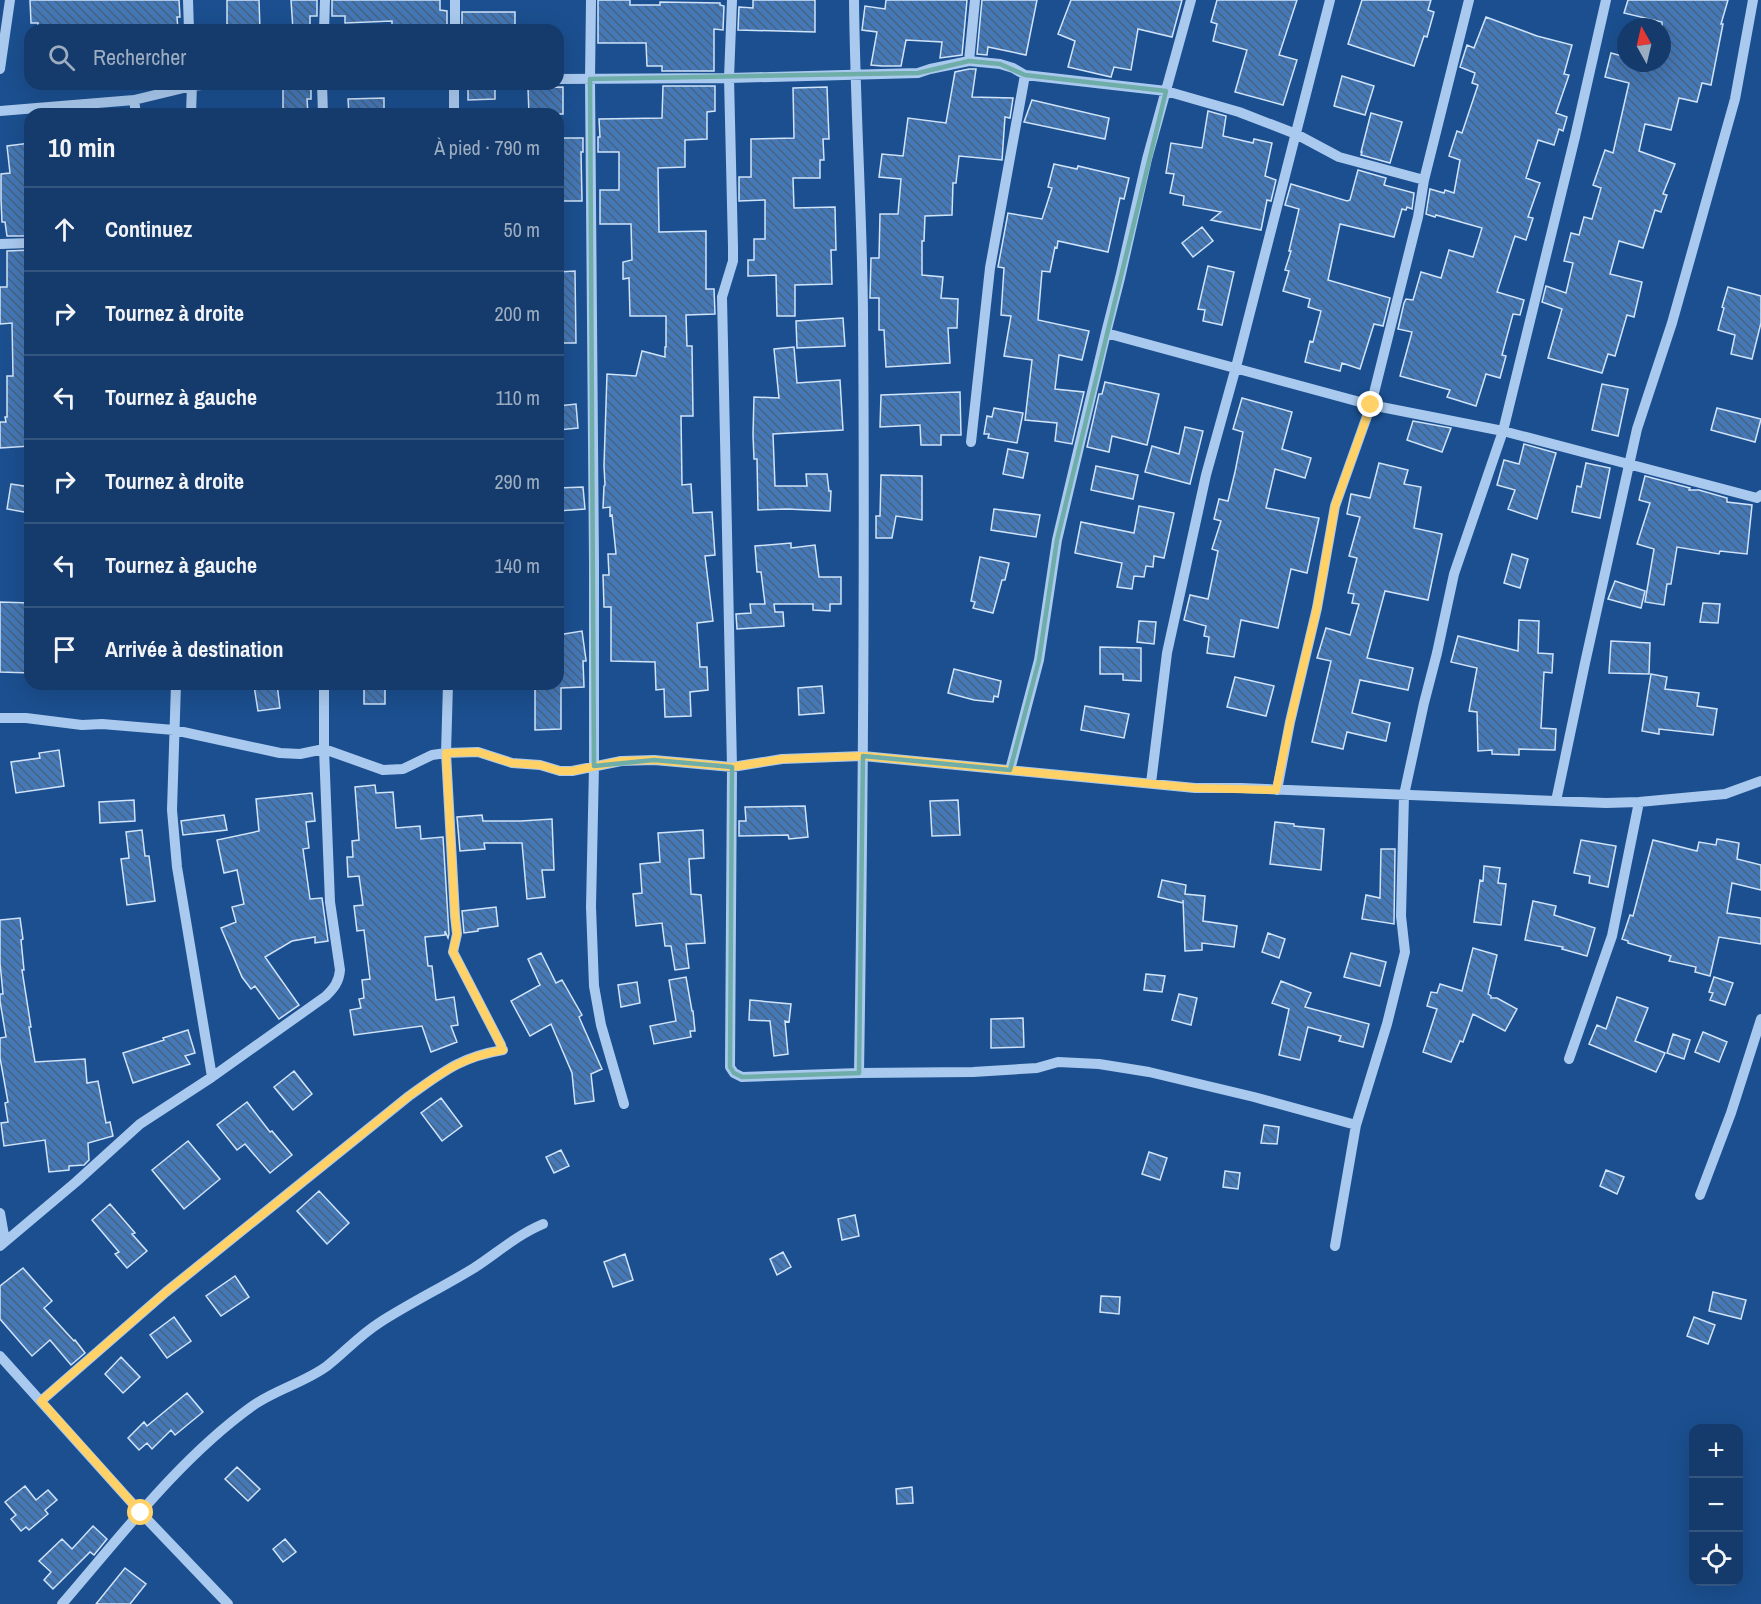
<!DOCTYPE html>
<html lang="fr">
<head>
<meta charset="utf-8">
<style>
  :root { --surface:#143b6b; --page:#214673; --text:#f1f3f6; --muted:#9dadc1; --line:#33557e }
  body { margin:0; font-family:"Archivo Narrow",sans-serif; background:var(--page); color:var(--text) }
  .controls { position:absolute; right:18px; bottom:18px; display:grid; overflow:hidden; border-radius:12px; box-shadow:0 6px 24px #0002 }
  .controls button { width:54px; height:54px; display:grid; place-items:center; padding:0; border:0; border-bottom:2px solid var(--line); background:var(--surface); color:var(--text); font:30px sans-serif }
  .compass { position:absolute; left:1617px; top:18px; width:54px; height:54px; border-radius:50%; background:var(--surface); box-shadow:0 6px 24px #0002; rotate:352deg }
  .stop { position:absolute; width:18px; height:18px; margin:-14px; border:4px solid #ffd166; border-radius:50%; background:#fff }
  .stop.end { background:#ffd166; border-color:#fff; box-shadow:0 2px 6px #0008 }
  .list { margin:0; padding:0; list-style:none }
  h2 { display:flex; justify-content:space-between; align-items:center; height:78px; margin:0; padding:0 24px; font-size:26px }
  h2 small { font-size:20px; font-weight:400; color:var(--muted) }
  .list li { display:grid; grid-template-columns:39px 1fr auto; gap:18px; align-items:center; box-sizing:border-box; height:84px; padding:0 24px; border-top:2px solid var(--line) }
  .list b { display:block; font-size:22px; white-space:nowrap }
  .list em { font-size:20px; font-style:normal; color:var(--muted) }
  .icon { flex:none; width:33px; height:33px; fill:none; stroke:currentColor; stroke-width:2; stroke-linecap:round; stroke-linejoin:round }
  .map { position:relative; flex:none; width:1761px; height:1604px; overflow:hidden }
  .search { position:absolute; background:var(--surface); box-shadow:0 6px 24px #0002; left:24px; top:24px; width:540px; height:66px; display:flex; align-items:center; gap:15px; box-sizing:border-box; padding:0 21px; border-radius:18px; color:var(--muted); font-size:22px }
  .panel { position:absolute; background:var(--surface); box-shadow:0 6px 24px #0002; left:24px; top:108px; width:540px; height:582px; border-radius:18px }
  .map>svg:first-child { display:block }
</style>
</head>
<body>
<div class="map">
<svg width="1761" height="1604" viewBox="0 0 1761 1604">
  <defs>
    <pattern id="building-back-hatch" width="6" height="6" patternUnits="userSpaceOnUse" patternTransform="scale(1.5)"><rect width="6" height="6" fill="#4478b7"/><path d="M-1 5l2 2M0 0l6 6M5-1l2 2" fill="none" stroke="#486282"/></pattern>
  </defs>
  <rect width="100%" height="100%" fill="#1b4f8f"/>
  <path fill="url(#building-back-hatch)" stroke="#cfe3fa" stroke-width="1.5" d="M30 0H179L180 17H177L178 30H37L38 23H31Z
    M227 0H259L260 30H229L227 29Z
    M291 0H317V16H310V30H293Z
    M332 0H440V10L447 11V30H392V21L345 23V16H332Z
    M598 0H630V5H660V2L720 3V5L724 6 723 30 714 29V71H662V66H647L646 43H598Z
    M753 0H815V32L738 30 739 7 753 8Z
    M886 0H967L962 55 940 58 942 42 906 40 901 66H882L871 65 877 32 862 30 865 6 885 9Z
    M982 0H1037L1026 55 988 47 987 55 977 54Z
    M1071 0H1182L1172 37 1138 29 1131 70 1114 67 1111 77 1068 67 1075 41 1058 34Z
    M1217 0H1297L1279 55 1297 60 1283 105 1235 92 1247 50 1213 41 1217 24 1211 22Z
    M1362 0H1431L1428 10 1434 12 1427 37 1424 36 1414 66 1348 44Z
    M1628 0H1728L1721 24H1723L1711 85 1702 83 1697 102 1679 98 1671 130 1645 124 1639 151 1675 164 1663 194 1667 195 1661 212 1655 210 1643 248 1619 241 1610 274 1642 282 1634 317 1627 315 1615 356 1608 354 1602 373 1548 358 1562 309 1542 302 1546 286 1566 293 1573 263 1564 261 1571 233 1579 235 1584 217 1592 219 1601 188 1593 185 1605 150 1613 153 1629 83 1605 77 1611 53 1626 57V63H1662V22L1624 13Z
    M462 12H515V30H462Z
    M1486 17 1537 36 1572 45 1564 74 1569 75 1556 113 1567 117 1563 131 1559 129 1554 145 1538 140 1526 178 1540 183 1528 217 1533 218 1526 240 1515 236 1497 292 1524 300 1520 315 1513 314 1502 355 1506 356 1500 378 1486 374 1476 406 1447 397 1450 390 1400 376 1412 332 1398 329 1404 303 1406 299 1413 300 1421 272 1441 278 1449 250 1473 257 1482 228 1436 215 1435 217 1426 214 1430 189 1444 193 1445 190 1454 193 1460 160 1449 156 1457 131 1462 133 1478 85 1472 83 1475 73 1460 67 1467 45 1474 48Z
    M969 69H976L972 97 1013 98 1010 118 1005 117 1002 160 959 156 956 183H953L952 215 925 216 924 241H922V275L943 277 941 298 958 299 957 328H948L950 363 886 367 884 330H879V298H870L871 258H879L880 214H898L901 179 879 177 882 154 903 156 908 118 946 123 955 72Z
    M1342 76 1374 86 1365 115 1334 106Z
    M283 84H311V99H307L308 114H283Z
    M468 84H495V99L468 100Z
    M663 86H715V111L707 112V139L685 140V167L658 168 659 232 706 231V289H714L715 314 686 315 687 346H692L693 416H681L682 485 691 484 693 513 712 512 715 555 705 556 713 621 697 623 700 667H707L708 690 690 692 691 716 665 717 664 689 656 690 655 662 611 661V607H604L603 575H609L608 554H616L612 515 610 516V507L603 508 604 486 605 485 604 466 607 374 636 376 642 351 665 357V347H666V316H630L629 278 623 279V262L632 260 631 224H600V190H619V152H598V137H600L599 119 662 118Z
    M563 87V114H529L528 88Z
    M827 87 829 139H823L824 160H820V178H793L794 208 835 207 836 250H831L832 284 795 285V316H777L776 275 748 276V260H754V239H765V200L739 201V177H751V139L794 138 793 88Z
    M384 98V114H349L348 99Z
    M1032 100 1109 118 1105 139 1024 122Z
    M1208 111 1226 116 1223 136 1253 143 1254 139 1272 143 1265 176 1276 180 1271 201 1267 200 1261 230 1211 220 1221 212 1183 205 1184 196 1170 193 1174 174 1166 173 1171 143 1202 148Z
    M1371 113 1402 122 1390 163 1361 155 1362 152H1361Z
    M558 138H583V152H581L582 201H558Z
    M30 143V236H7L5 222H2L1 200V174L10 173 7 146Z
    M1054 164 1077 169 1078 166 1129 178 1124 199 1120 198 1108 252 1058 241 1057 248 1055 247 1050 272 1042 271 1038 320 1089 331 1082 360 1059 355 1055 389 1084 392 1072 444 1055 441 1057 423 1025 420 1032 360 1004 356 1011 316 1001 315 1004 268 998 267 1008 213 1042 219 1052 188 1048 187Z
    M1358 170 1386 178 1384 185 1414 193 1412 209 1407 207 1406 210 1402 209 1394 237 1340 224 1328 280 1390 298 1383 326 1374 324 1360 369 1342 363 1340 371 1305 362 1310 341 1313 342 1321 311 1308 307 1310 299 1283 291 1289 271 1285 270 1291 251H1289L1299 209 1285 205 1291 184 1347 201 1350 200Z
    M1202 227 1213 241 1193 257 1182 243Z
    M30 250V446L0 448V422H6L5 417H7V376H13L12 323 0 324V287H7V251Z
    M1208 266 1234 272 1222 325 1203 321 1205 310 1198 309Z
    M575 271 576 343H561L560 309H558V272Z
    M1728 287 1761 296V323L1752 359 1731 354 1735 335 1718 330 1724 308 1722 307Z
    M843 318 845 346 797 348 796 321Z
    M794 347 797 383 840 380 843 430 773 434 775 486H807L806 474H827L829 491H831L830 511 787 509 758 510 757 459H754L753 435 754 397 779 398 774 349Z
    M1105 382 1159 394 1147 445 1112 436 1109 452 1087 447 1099 394H1102Z
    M1602 384 1628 389 1618 436 1592 430Z
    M960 392 961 435H941V445H921L920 425 880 427 881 395Z
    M1242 398 1292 412 1282 449 1311 458 1305 478 1275 469 1266 508 1319 518 1307 573 1291 569 1278 628 1241 620 1234 657 1207 653 1209 637 1204 636 1206 626 1184 620 1190 595 1208 599 1218 551 1212 549 1221 521 1214 519 1219 499 1228 501 1235 472 1243 432 1233 429Z
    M576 404 578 428 558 430V406Z
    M994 408 1023 413 1017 443 988 438 989 434H984L987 416 992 417Z
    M1717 408 1761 419 1755 442 1711 430Z
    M1413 421 1451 428 1442 452 1407 440Z
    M1185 427 1203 431 1190 484 1145 472 1152 446 1179 454Z
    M1524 444 1556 453 1537 519 1508 509 1515 490 1497 485 1504 460 1519 464Z
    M1008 449 1028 453 1023 478 1003 474Z
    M1379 463 1408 470 1404 484 1421 487 1414 528 1442 534 1428 600 1385 591 1367 658 1413 668 1408 690 1360 680 1352 713 1390 723 1386 741 1347 732 1343 749 1312 742 1331 661 1317 658 1326 628 1350 635 1359 604 1352 603 1354 594 1348 593 1357 558 1349 556 1360 517 1347 514 1351 494 1370 498Z
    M1586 463 1610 468 1600 518 1572 512 1577 486 1581 487Z
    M1096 466 1138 475 1133 499 1091 490Z
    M881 475 922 476V520L896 516 892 538H876V516H880Z
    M1645 476 1690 488 1689 490H1699L1727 498V502L1752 505 1747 554 1720 551 1719 554 1677 547 1671 584H1667L1664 605 1645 602 1654 549 1637 544 1650 503 1639 500Z
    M11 484 30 487V513L7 509Z
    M583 487 585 509 558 511V488Z
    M1139 506 1174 513 1164 558 1154 556 1153 567 1146 566 1144 577 1134 576 1132 589 1117 587 1122 563 1075 553 1081 522 1134 533Z
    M994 509 1040 515 1036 537 991 530Z
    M791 543V548L815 545 819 577H841V604H830V611L813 610V604H774L775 612H783L784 626 737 629 736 614 751 613 750 604H765L761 572H757L755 546Z
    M1512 554 1528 559 1520 588 1504 583Z
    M980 557 1009 563 1005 580H1002L993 613 973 608 975 602 971 601Z
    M1615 581 1645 591 1641 608 1608 599Z
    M0 602 30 603V673L0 672Z
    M1703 603 1720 604 1718 623 1700 622Z
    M1519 620 1539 621 1538 653 1553 654 1552 673 1544 672 1541 728 1556 729 1555 750 1519 749V755L1492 754V750L1478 751 1477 712 1469 711 1477 668 1451 662 1458 636 1518 651Z
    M1139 621 1156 622 1154 644 1137 642Z
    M582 631 586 660V661H583L584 687 561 688V729L535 730V684H558V635Z
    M1611 641 1650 643 1649 674 1609 673Z
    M1100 647 1141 648V681L1123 680V674H1100Z
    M954 669 1001 681 998 697 994 696 993 702 974 700 948 693Z
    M1651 674 1667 677 1665 689 1699 693 1697 706 1717 709 1713 735 1659 729V734L1642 731Z
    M1235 677 1274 686 1266 716 1227 707Z
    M277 684 280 708 258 711 254 686Z
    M364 684H385V704H364Z
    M822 686 824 713 799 715 798 688Z
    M1085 706 1129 714 1124 738 1081 730Z
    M59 750 64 786 16 793 11 762 40 758 39 753Z
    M375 785 376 793 393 792 396 828 420 826 421 839 443 837 449 934 448 938 445 931V935L425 937 428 966H432L436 1000 454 997 458 1025 451 1026 457 1042 431 1052 422 1026 354 1035 350 1010 361 1008 359 999 364 998 362 980 370 979 364 930 357 931 354 906 363 905 359 876 348 877 347 857H353L352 841 359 840 355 787Z
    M312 793 315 821 306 822 309 848 303 849 310 899 322 898 328 941 315 943V937L292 941 265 957 299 1005 279 1019 255 986 251 989 242 977 221 928 236 922 232 907 244 904 237 870 224 873 217 840 259 831 256 799Z
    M134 800 135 821 100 823 99 802Z
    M958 800 960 835 932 836 930 801Z
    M805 806 808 837 789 839 788 835 739 836V821H746L745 807Z
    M224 815 227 830 183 835 181 821Z
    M482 815 483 821H521L552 819 554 870H542L545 897 527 899 522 843H484L485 849 460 851 457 817Z
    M1275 822 1294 824V826L1324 829 1321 870 1270 864Z
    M142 830 145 856H149L155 901 127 905 121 859 129 858 126 832Z
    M703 830 704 858 689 859 691 894 701 895 705 943 686 944 689 968 675 970 671 946H665L662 923 636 926 633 894 642 893 640 864 660 862 658 833Z
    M1717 839 1739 843 1737 859 1761 865V890L1732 883 1727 913 1761 918V944L1719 937 1710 976 1695 972 1696 967 1669 961 1671 956 1628 943V941L1622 939 1630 915 1633 916 1653 840 1697 851 1699 842 1716 845Z
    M1581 840 1616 846 1608 887 1589 883 1590 876 1574 873Z
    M1381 849H1395L1394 924 1362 919 1366 895 1380 898Z
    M1484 866 1500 868 1498 883 1506 884 1501 925 1474 922 1480 880 1483 881Z
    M1162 880 1186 885 1185 894 1205 896 1203 921 1237 926 1234 947 1202 943V950L1185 951 1183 900V903L1158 897Z
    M1533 901 1556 906 1554 915 1595 928 1587 956 1562 949 1563 947 1525 940Z
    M496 907 498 926 478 929V931L464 933 462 911Z
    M20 918 23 939 21 940 24 970H22L31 1027H29L35 1062 85 1059 87 1083 98 1081 106 1123 110 1122 113 1136 88 1143 89 1160 84 1165 69 1166V1170L49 1172 45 1140 4 1146 1 1123 8 1122 5 1103 8 1102 0 1058V1038L6 1037 0 1001V994H3L0 963V920Z
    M1268 933 1285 939 1279 958 1262 952Z
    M1473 948 1497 955 1488 994 1491 996V998H1497L1517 1009 1505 1031 1473 1014 1463 1042 1460 1041 1451 1062 1423 1052 1437 1009 1427 1006 1431 992 1437 993 1440 984 1462 991Z
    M541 953 556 983 562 980 582 1015 579 1017 602 1069 591 1074 594 1101 575 1104 572 1073 551 1024 530 1036 511 1001 540 985 528 959Z
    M1351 953 1386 962 1380 986 1344 977Z
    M1146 974 1165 976 1162 992 1144 990Z
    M686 977 692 1011H693L695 1031H690L691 1037 654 1044 650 1026 676 1021 669 980Z
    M1714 977 1733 983 1725 1005 1710 1000 1713 993 1709 992Z
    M1281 981 1311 993 1305 1007 1369 1024 1363 1047 1339 1041 1341 1036 1308 1027 1300 1060 1279 1055 1289 1009 1272 1003Z
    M637 982 640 1003 621 1007 618 985Z
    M1179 994 1197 998 1191 1025 1172 1020Z
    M1617 997 1648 1008 1635 1041 1665 1053 1656 1072 1589 1044 1597 1025 1606 1029Z
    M750 1000 791 1004 789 1022 785 1021 788 1054 774 1056 770 1021 749 1020Z
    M1023 1018 1024 1047 991 1048V1019Z
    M188 1030 195 1053 185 1056 190 1064 133 1083 123 1053 164 1040 163 1038Z
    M1703 1032 1727 1042 1719 1062 1695 1052Z
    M1673 1034 1690 1040 1684 1059 1667 1053Z
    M294 1071 312 1094 293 1110 274 1087Z
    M441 1098 462 1126 442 1141 421 1113Z
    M247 1102 270 1132 272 1131 292 1155 270 1173 245 1144 237 1150 217 1125Z
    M1264 1125 1279 1127 1277 1144 1261 1143Z
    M188 1141 220 1179 184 1209 152 1170Z
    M561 1150 569 1166 554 1173 546 1157Z
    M1149 1152 1167 1158 1160 1180 1142 1174Z
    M1606 1170 1624 1177 1617 1194 1600 1186Z
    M1225 1171 1240 1173 1238 1189 1223 1187Z
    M319 1191 349 1223 327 1244 297 1211Z
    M110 1204 135 1233 132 1234 147 1251 127 1268 115 1254 119 1252 92 1220Z
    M855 1215 859 1236 842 1240 838 1219Z
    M783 1252 791 1267 777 1275 770 1259Z
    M625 1254 633 1280 613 1287 604 1262Z
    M23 1268 52 1301 44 1308 74 1341 75 1340 85 1353 71 1365 50 1340 32 1356 0 1319V1286Z
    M235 1276 249 1297 221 1316 206 1296Z
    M1713 1292 1746 1300 1741 1319 1709 1311Z
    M1101 1296 1120 1297 1119 1314 1100 1312Z
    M174 1317 191 1341 167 1358 150 1335Z
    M1694 1317 1715 1325 1708 1344 1687 1336Z
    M121 1357 140 1377 123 1393 105 1374Z
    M187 1393 203 1412 175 1435 171 1430 152 1449 147 1443 139 1450 128 1438 144 1422 147 1426Z
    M237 1467 260 1489 248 1501 225 1479Z
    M25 1486 36 1500 48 1490 57 1500 45 1510 48 1514 29 1530 26 1527 21 1531 11 1519 16 1515 5 1502Z
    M912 1487 913 1503 897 1504 896 1489Z
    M93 1526 107 1539 94 1555 90 1552 53 1589 44 1580 51 1572 39 1561 62 1539 72 1549Z
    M285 1539 296 1552 283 1562 273 1549Z
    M125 1568 146 1584 130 1604H96Z"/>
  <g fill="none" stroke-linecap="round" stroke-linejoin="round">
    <path stroke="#a9c9ee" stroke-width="10" d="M188 0 189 30
      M591 0 590 79 594 563V766L591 907 594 986 601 1025 624 1104
      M732 0 729 78 733 247V261L722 297 732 767 730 1067 734 1073 742 1077 859 1073 973 1072 1037 1068 1058 1062 1099 1064 1149 1072 1254 1097 1356 1125
      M854 0C855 104 862 208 863 313 865 566 863 820 859 1073
      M324 30 325 0
      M455 30V0
      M969 61 975 0
      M0 69 10 0
      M558 79 729 78 918 73 930 69 969 61 1000 64 1013 68 1025 75 1166 91 1239 112 1296 134 1339 157 1424 180
      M322 84 323 114
      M454 84V114
      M134 100 136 114
      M0 111 134 100 192 86 212 84
      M191 114 192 84
      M0 244 30 243
      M1106 333 1371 405 1503 431 1757 498 1761 495
      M971 442 990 268 1025 75
      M176 684 172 810 177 867 212 1077
      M0 718H26L82 725 102 724 174 730 280 753 300 754 324 749 383 770 403 769 432 755 446 753 478 752 512 763 540 765 560 771H572L621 761 654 760 732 767 782 759 863 756 1195 788H1241L1606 803 1639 802 1725 794 1761 781
      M1010 770 1039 660 1057 540 1106 333 1120 278 1147 159 1191 0
      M1151 783 1167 653 1206 475 1236 367 1330 0
      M1277 790 1290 722 1317 608 1335 506 1371 405 1418 217 1424 180 1469 0
      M1556 801 1585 663 1637 429 1672 323 1735 99 1753 0
      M1569 1059 1612 936 1639 802
      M1700 1195 1731 1113 1761 1019
      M0 1213 5 1241
      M0 1246 76 1182 140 1124 212 1077 326 996C334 988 339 982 340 970L330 902 324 749V684
      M1335 1246 1356 1125 1387 1024 1405 952 1401 916 1404 795 1424 703 1437 653 1454 574 1503 431 1575 137 1606 0
      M0 1356 141 1513 228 1604
      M41 1401 166 1292 409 1096C443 1072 460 1057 503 1050H502L501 1045 453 952 457 934 455 916 446 753 448 684
      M62 1604C121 1536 178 1460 251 1407 274 1390 304 1383 327 1366 345 1352 360 1335 379 1323 410 1303 443 1287 474 1268 497 1253 517 1235 543 1224"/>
  </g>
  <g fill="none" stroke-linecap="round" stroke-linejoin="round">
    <path stroke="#ffd166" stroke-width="8" d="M141 1513 41 1401 166 1292 409 1096C442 1072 462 1057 503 1050H502L501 1045 453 952 457 934 455 916 446 753 478 752 512 763 540 765 560 771H572L621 761 654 760 732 767 782 759 864 756 1195 788 1276 790 1290 722 1317 608 1335 506 1371 405"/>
  </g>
  <path fill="none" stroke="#6fada8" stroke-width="4.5" stroke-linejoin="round" d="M969 61 1000 64 1025 75 1166 91 1057 540 1039 660 1010 770 863 756 859 1073 742 1077 734 1073 730 1067 732 767 654 760 594 766 590 79 918 73Z"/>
</svg>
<div class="controls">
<button>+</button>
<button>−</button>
<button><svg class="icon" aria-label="locate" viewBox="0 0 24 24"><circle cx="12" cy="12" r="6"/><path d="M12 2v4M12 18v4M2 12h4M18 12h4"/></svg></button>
</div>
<svg class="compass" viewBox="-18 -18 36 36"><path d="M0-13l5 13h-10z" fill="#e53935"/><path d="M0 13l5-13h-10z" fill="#9dadc1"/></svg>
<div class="stop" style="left:141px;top:1513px"></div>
<div class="stop end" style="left:1371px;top:405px"></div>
<div class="search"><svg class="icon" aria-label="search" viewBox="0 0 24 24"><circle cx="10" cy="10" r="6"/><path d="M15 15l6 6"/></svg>Rechercher</div>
<section class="panel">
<h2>10 min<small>À pied · 790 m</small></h2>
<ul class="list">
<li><svg class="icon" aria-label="ahead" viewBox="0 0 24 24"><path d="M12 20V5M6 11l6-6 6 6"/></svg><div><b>Continuez</b></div><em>50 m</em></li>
<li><svg class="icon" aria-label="right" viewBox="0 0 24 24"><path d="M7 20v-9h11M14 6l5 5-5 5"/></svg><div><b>Tournez à droite</b></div><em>200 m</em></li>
<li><svg class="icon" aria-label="left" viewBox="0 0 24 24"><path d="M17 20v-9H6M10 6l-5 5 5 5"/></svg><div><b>Tournez à gauche</b></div><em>110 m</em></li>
<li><svg class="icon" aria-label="right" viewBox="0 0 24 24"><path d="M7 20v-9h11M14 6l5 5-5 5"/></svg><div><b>Tournez à droite</b></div><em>290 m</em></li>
<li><svg class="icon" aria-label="left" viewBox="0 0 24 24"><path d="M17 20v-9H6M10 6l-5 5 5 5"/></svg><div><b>Tournez à gauche</b></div><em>140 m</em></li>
<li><svg class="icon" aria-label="arrive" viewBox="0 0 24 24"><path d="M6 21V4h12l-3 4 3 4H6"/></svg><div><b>Arrivée à destination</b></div></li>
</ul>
</section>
</div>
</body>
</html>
